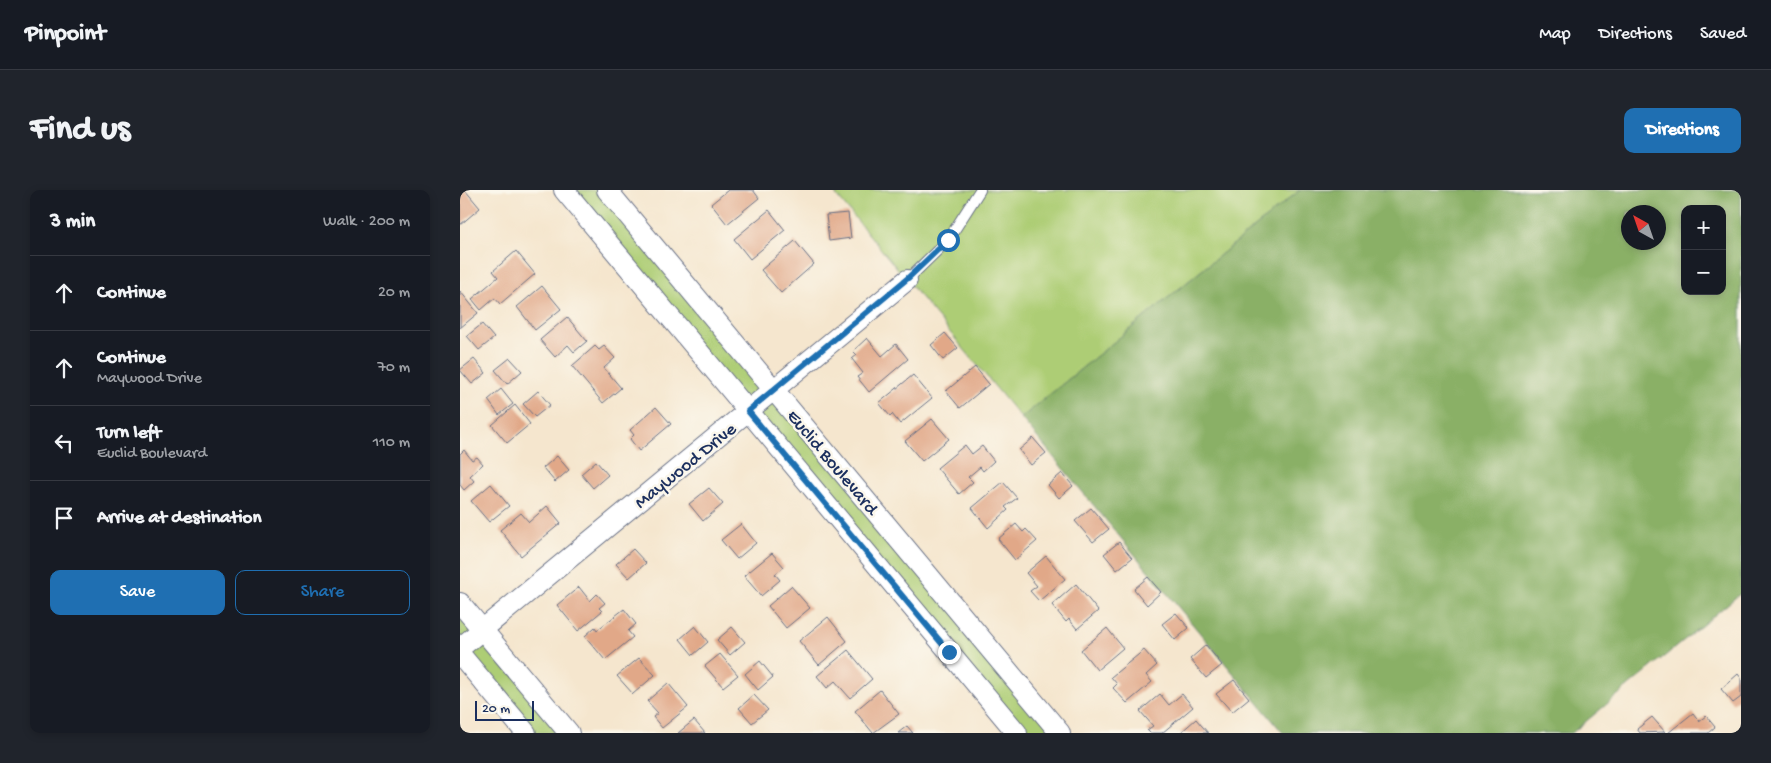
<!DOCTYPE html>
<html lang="en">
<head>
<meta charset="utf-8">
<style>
  :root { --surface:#171b24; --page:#20242c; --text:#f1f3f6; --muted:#9ea1a6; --line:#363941; --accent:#1f6fb2 }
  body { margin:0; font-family:"Gochi Hand",sans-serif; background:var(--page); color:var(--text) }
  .controls { position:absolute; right:15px; top:15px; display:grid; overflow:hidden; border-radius:10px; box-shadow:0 2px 8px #0003 }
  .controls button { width:45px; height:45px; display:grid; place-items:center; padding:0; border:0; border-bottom:1px solid var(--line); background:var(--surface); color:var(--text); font:25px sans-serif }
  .compass { position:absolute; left:1161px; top:15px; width:45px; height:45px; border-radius:50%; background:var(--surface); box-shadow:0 2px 8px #0003; rotate:320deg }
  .scale { position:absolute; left:15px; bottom:12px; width:59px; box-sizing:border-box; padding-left:5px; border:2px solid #1b2f5e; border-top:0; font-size:14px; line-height:18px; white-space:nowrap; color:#1b2f5e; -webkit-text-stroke:4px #fbf7ec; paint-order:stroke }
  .stop { position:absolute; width:15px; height:15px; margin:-11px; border:4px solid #1f6fb2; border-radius:50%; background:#fff }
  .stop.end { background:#1f6fb2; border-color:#fff; box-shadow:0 1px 5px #0008 }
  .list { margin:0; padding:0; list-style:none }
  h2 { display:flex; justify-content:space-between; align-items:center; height:65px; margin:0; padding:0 20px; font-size:21px }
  h2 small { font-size:16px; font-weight:400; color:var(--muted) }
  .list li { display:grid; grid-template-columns:32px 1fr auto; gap:15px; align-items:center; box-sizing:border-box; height:75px; padding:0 20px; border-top:1px solid var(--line) }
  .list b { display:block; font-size:19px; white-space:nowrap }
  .list p { margin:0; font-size:16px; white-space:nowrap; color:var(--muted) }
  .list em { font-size:16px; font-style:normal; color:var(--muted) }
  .actions { display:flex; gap:10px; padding:15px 20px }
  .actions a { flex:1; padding:11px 0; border:1px solid var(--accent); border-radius:10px; text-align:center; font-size:18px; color:var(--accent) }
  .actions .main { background:var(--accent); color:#fff }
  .icon { flex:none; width:28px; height:28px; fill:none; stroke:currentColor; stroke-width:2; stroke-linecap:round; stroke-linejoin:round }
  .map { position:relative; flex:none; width:1281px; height:543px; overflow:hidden; border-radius:10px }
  header { display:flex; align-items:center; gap:30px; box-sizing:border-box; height:70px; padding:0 25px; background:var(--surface); border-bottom:1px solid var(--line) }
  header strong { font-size:24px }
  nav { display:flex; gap:28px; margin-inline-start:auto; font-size:18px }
  .intro { display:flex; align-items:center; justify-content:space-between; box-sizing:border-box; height:120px; padding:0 30px }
  h1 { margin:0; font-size:35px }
  .button { padding:12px 22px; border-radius:10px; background:var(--accent); color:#fff; font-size:18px; font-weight:700 }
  main { display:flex; gap:30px; padding:0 30px }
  aside { flex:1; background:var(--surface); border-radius:10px; box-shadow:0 2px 8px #0003 }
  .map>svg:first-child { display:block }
</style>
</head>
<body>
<header>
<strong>Pinpoint</strong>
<nav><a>Map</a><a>Directions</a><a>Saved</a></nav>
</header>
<div class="intro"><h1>Find us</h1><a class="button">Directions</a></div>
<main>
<aside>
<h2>3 min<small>Walk · 200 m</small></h2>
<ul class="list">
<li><svg class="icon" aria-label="ahead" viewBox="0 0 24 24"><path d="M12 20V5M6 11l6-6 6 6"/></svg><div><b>Continue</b></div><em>20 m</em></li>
<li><svg class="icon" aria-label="ahead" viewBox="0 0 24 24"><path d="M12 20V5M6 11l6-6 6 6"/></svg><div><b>Continue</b><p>Maywood Drive</p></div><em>70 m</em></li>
<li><svg class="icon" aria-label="left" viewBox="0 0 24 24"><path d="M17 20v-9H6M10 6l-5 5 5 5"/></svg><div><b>Turn left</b><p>Euclid Boulevard</p></div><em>110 m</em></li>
<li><svg class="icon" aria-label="arrive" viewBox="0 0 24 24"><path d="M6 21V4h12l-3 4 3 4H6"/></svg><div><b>Arrive at destination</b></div></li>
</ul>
<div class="actions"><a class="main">Save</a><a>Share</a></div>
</aside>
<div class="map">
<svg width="1281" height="543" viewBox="0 0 1281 543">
  <rect width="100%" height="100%" fill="#fbf7ec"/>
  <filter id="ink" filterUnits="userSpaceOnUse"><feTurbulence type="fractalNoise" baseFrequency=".02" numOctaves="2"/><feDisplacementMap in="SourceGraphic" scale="10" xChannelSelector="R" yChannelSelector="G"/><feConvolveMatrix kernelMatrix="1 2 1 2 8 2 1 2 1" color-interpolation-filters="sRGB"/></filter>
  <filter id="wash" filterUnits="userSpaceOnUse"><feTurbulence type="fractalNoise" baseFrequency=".0096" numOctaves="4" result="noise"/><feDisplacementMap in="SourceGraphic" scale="20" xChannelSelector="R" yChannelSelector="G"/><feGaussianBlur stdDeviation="1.12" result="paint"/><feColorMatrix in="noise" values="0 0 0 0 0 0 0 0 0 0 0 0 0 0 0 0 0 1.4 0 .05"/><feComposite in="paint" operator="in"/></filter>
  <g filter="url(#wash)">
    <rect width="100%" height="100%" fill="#f5e6ce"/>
    <path fill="#adcd74" stroke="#647e69" d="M104 0H147L600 543H557Z
      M372 0H840L561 228Z
      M0 413 109 543H66L0 464Z"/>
    <path fill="#8ab066" stroke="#527062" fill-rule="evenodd" d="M840 0H1281V403L1112 543H823L561 228ZM1225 19H1262V101H1225ZM1168 22H1198V52H1168Z"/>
    <g id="blocks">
      <path fill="#e1a888" d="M0 0H5L20 18 0 35Z
        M268 0H293L299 8 267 34 251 14Z
        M309 20 325 40 290 69 274 49Z
        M388 23 391 48 369 51 366 25Z
        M335 51 354 74 321 103 301 80Z
        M56 61 75 84 40 114 35 108 21 120 12 109 38 87 33 81Z
        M82 96 101 119 75 140 57 117Z
        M0 101 18 123 0 138Z
        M107 127 127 151 114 162 108 155 95 167 80 150Z
        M22 134 34 148 19 160 7 146Z
        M485 143 498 158 483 170 471 155Z
        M407 148 422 166 436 154 448 169 409 202 397 187 403 183 392 169 397 165 393 161Z
        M135 156 139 160 144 156 155 168 144 178 161 198 143 213 112 176Z
        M50 168 62 181 47 194 35 180Z
        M14 169 26 183 12 194 0 180Z
        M515 177 529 194 500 218 486 201Z
        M453 185 472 208 440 234 432 224 430 226 419 213Z
        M41 199 53 214 39 225 28 210Z
        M78 201 90 215 75 227 63 214Z
        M55 215 70 234 47 253 32 235Z
        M196 217 211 234 179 261 170 249 174 245 170 240Z
        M472 229 489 249 462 271 445 251Z
        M573 248 586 263 571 275 559 260Z
        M505 255 512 264 522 256 534 271 523 281 520 277 508 287 513 292 499 304 477 278Z
        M4 260 12 270 17 267 23 274 10 286 14 291 4 300 0 295V264Z
        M97 266 109 280 95 292 83 278Z
        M136 271 148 285 133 298 121 284Z
        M602 283 613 296 599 308 588 295Z
        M543 292 557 308 545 317 548 320 528 338 512 318Z
        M31 294 49 316 29 332 11 311Z
        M249 298 263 314 243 331 229 314Z
        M87 316 101 333 61 366 40 340 61 323 69 332Z
        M631 318 649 339 633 352 615 331Z
        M281 334 296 353 277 369 261 350Z
        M556 334 563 342 566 339 577 351 555 370 538 349Z
        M659 352 672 368 657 380 644 364Z
        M173 359 186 373 169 388 156 374Z
        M312 363 324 377 315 384 320 390 301 406 284 386Z
        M586 366 605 389 579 411 570 401 577 396 566 383Z
        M688 387 701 402 687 415 674 399Z
        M616 394 638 421 617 439 609 429 606 432 592 415Z
        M331 396 350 418 326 438 308 416Z
        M119 397 130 411 137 404 145 413 139 418 142 421 118 441 97 415Z
        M164 419 176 434 168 441 173 447 145 470 125 446 135 437 137 440Z
        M716 423 729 438 715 450 702 434Z
        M368 427 387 451 359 475 339 451Z
        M235 436 248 452 233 465 220 449Z
        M272 437 285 452 270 465 257 450Z
        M647 438 663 458 637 480 621 460Z
        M746 455 762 475 746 488 730 469Z
        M388 460 412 489 390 508 375 491 367 498 357 486Z
        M684 460 697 475 686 485 692 492 667 513 653 498 657 494 651 487Z
        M260 464 278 485 263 497 245 476Z
        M179 468 195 485 173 504 157 486Z
        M300 471 313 487 298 500 285 484Z
        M1278 484 1281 488V507L1273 513 1261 499Z
        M774 490 789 508 772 522 756 504Z
        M208 493 228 517 202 538 193 527 198 523 187 511Z
        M420 500 439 524 413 543 395 521Z
        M700 504 709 515 722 504 733 517 702 543H690L687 540 693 536 680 521Z
        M294 505 308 520 292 533 279 518Z
        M1233 523 1239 531 1246 526 1255 537 1248 543H1208Z
        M1192 527 1205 542 1180 543 1177 539Z
        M736 529 748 543H720Z
        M234 530 245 543H218Z
        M447 536 453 543H438Z"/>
    </g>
  </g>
  <g filter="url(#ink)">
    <use href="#blocks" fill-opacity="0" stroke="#676f85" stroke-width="1"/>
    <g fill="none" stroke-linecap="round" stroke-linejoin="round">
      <defs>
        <path id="service" d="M447 90 488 50 520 0"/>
        <path id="minor" d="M104 0 557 543
          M147 0 600 543
          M0 413 109 543
          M0 458 447 90
          M0 464 66 543"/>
      </defs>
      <use href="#service" stroke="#676f85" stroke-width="12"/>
      <use href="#minor" stroke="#676f85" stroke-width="22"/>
      <use href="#service" stroke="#fff" stroke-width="10"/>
      <use href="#minor" stroke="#fff" stroke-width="20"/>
    </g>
  </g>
  <g fill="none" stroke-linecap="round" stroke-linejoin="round" filter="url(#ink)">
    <path stroke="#1f6fb2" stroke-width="6" d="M488 50 448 88 288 221 489 462"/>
  </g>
  <g text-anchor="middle" stroke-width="5" stroke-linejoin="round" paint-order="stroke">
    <g font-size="19" fill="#1b2f5e" stroke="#fbf7ec">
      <text transform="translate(374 271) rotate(50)" y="7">Euclid Boulevard</text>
      <text transform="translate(224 274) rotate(-39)" y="7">Maywood Drive</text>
    </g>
  </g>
</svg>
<div class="controls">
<button>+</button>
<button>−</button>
</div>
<svg class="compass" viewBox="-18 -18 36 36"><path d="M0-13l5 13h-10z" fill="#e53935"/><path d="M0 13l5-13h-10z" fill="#9ea1a6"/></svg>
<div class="scale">20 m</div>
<div class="stop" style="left:488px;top:50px"></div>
<div class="stop end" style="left:489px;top:462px"></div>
</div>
</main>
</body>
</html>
